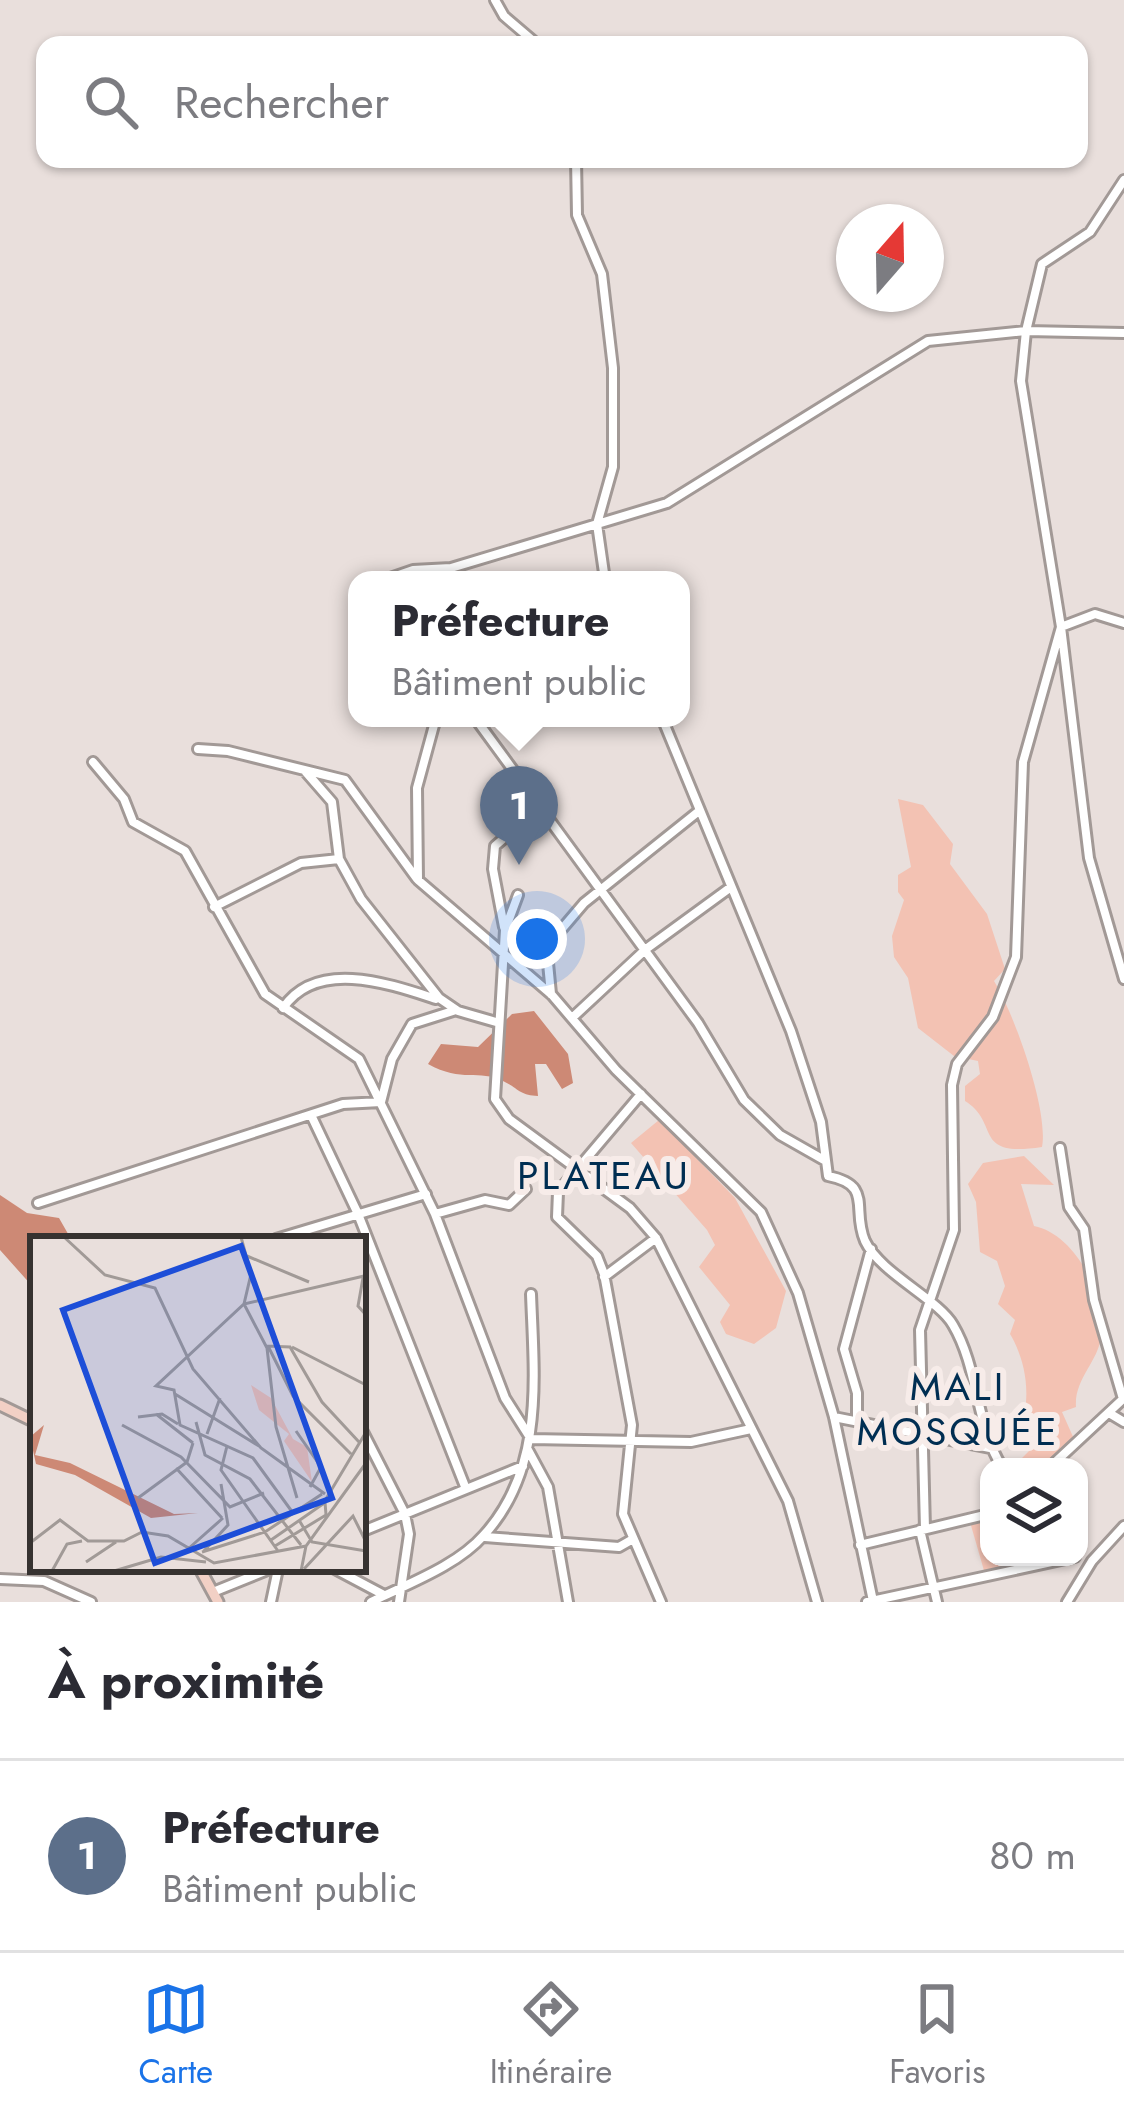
<!DOCTYPE html>
<html lang="fr">
<head>
<meta charset="utf-8">
<style>
  :root { --surface:#fff; --page:#f2f2f3; --text:#2b2b33; --muted:#7c7c81; --line:#e1e1e2; --accent:#1a73e8 }
  body { margin:0; font-family:Jost,sans-serif; background:var(--page); color:var(--text) }
  .controls { position:absolute; right:36px; bottom:36px; display:grid; overflow:hidden; border-radius:24px; box-shadow:0 3px 9px #0004 }
  .controls button { width:108px; height:108px; display:grid; place-items:center; padding:0; border:0; border-bottom:3px solid var(--line); background:var(--surface); color:var(--text); font:60px sans-serif }
  .compass { position:absolute; left:836px; top:204px; width:108px; height:108px; border-radius:50%; background:var(--surface); box-shadow:0 3px 9px #0004; rotate:20deg }
  .you { position:absolute; left:537px; top:939px; width:42px; height:42px; margin:-30px; border:9px solid #fff; border-radius:50%; background:#1a73e8; box-shadow:0 0 0 18px #1a73e833 }
  .badge { display:grid; place-items:center; width:78px; height:78px; border-radius:50%; background:var(--accent); color:#fff; font-size:39px; font-weight:700 }
  .pin { position:absolute; translate:-50% -99px; filter:drop-shadow(0 3px 6px #0008) }
  .pin::after { content:''; position:absolute; top:63px; width:42px; height:36px; background:inherit; clip-path:polygon(0 0,100% 0,50% 100%) }
  .popup { position:absolute; left:348px; top:571px; width:342px; height:156px; box-sizing:border-box; display:grid; place-content:center; border-radius:24px; background:var(--surface); filter:drop-shadow(0 3px 9px #0005); font-size:39px; white-space:nowrap; color:var(--muted) }
  .popup b { font-size:45px; color:var(--text) }
  .popup::after { content:''; position:absolute; left:50%; top:100%; margin-left:-24px; border:24px solid transparent; border-top-color:var(--surface) }
  .list { margin:0; padding:0; list-style:none }
  h2 { display:flex; justify-content:space-between; align-items:center; height:156px; margin:0; padding:0 48px; font-size:51px }
  h2 small { font-size:39px; font-weight:400; color:var(--muted) }
  .list li { display:grid; grid-template-columns:78px 1fr auto; gap:36px; align-items:center; box-sizing:border-box; height:192px; padding:0 48px; border-top:3px solid var(--line) }
  .list b { display:block; font-size:45px; white-space:nowrap }
  .list p { margin:0; font-size:39px; white-space:nowrap; color:var(--muted) }
  .list em { font-size:39px; font-style:normal; color:var(--muted) }
  .icon { flex:none; width:66px; height:66px; fill:none; stroke:currentColor; stroke-width:2; stroke-linecap:round; stroke-linejoin:round }
  .map { position:relative; flex:none; width:1124px; height:1602px; overflow:hidden }
  .search { position:absolute; background:var(--surface); box-shadow:0 3px 9px #0004; left:36px; right:36px; top:36px; height:132px; display:flex; align-items:center; gap:30px; box-sizing:border-box; padding:0 42px; border-radius:24px; color:var(--muted); font-size:45px }
  .sheet { height:348px; background:var(--surface) }
  nav { display:flex; justify-content:space-around; align-items:center; box-sizing:border-box; height:168px; border-top:3px solid var(--line); background:var(--surface); font-size:33px; color:var(--muted) }
  nav a { display:grid; justify-items:center; gap:6px }
  nav .on { color:var(--accent) }
  .map>svg:first-child { display:block }
</style>
</head>
<body>
<div class="map">
<svg width="1124" height="1602" viewBox="0 0 1124 1602">
  <rect width="100%" height="100%" fill="#e9dfdc"/>
  <path fill="#f3c2b3" d="M898 799 923 805 953 844 950 864 987 914 1005 969 994 981C1014 1013 1049 1111 1042 1147 971 1158 1001 1123 965 1101V1086L980 1074 978 1061 954 1056 918 1028 908 978 894 957 892 936 904 900 898 892V875L911 867Z
    M659 1120 735 1198 786 1291 776 1328 754 1344 726 1334 720 1322 730 1305 699 1267 715 1245 707 1230 631 1143Z
    M1024 1156 1054 1185 1021 1184 1034 1226C1075 1234 1107 1296 1101 1337 1098 1362 1074 1379 1076 1407L1062 1412 1074 1439 1043 1466 1036 1459 1030 1467H1013L1029 1451 1019 1431C1032 1401 1027 1362 1010 1334L1015 1320 998 1304 1005 1286 997 1261 980 1252 976 1202 968 1184 983 1163Z
    M989 1519V1557H1026L1028 1563 985 1574 970 1522Z"/>
  <path fill="#cd8975" d="M534 1011 568 1054 573 1083 562 1089 546 1064H535L538 1096C520 1096 518 1088 503 1081 479 1069 462 1083 428 1064L441 1044 478 1047 512 1014Z
    M0 1195 27 1213 59 1218 71 1239H33V1287L0 1250Z"/>
  <g fill="none" stroke-linecap="round" stroke-linejoin="round">
    <defs>
      <path id="street" d="M495 0 504 16 538 45
        M576 159 577 215 602 274 613 368V467L597 524 605 580
        M1124 180 1090 232 1042 264 1026 331 1124 333
        M384 580 413 570 451 568 667 503 928 341 1026 331 1021 381 1061 627 1023 762 1016 957 993 1017 957 1064 952 1085 954 1230 920 1330 925 1529
        M1124 623 1095 614 1061 627 1089 858 1124 979
        M436 718 417 788 418 880 552 995 616 1070 761 1212 798 1293 834 1417 873 1601
        M475 718 698 1023 744 1100 780 1135 824 1160
        M662 718 791 1031 821 1122 828 1176C874 1185 851 1209 865 1241 880 1273 938 1299 953 1325 979 1369 975 1424 1002 1467
        M198 749 228 751 345 780 417 879
        M93 762 124 799 133 822 185 851 265 994 359 1059 435 1214 505 1398 531 1439 691 1442 751 1429
        M305 771 332 802 339 859 361 899 439 998 458 1011 496 1022
        M518 895 505 930 495 1099 509 1119 630 1208 656 1238 788 1501 817 1602
        M214 907 301 863 339 859
        M504 927 493 869 495 846 541 806
        M551 994 548 963 555 937 584 903 699 811
        M283 1008C317 958 390 984 436 999
        M572 1018 646 949 731 887
        M641 1094 558 1192 557 1217 597 1256 604 1274 632 1425 623 1514 661 1602
        M311 1115 358 1214 466 1489
        M38 1203 343 1104 381 1102 392 1059 412 1024 456 1010
        M435 1214 485 1200 509 1205 526 1189
        M276 1239 426 1194
        M604 1277 656 1238
        M1109 1413 1124 1422
        M834 1417 990 1448
        M857 1421V1393L844 1349 871 1249
        M363 1432 405 1514 409 1534 399 1602
        M528 1450 548 1487 568 1602
        M1050 1467 1123 1399 1094 1300 1084 1229 1069 1207 1060 1148
        M920 1530 937 1602
        M363 1531 523 1466
        M485 1537 619 1547 633 1539
        M860 1545 989 1514
        M335 1569 384 1595
        M0 1579 44 1581 91 1602
        M213 1592 270 1569
        M271 1602 278 1569
        M371 1602C407 1584 457 1566 484 1535 545 1468 534 1377 531 1294
        M867 1602 1075 1557
        M1067 1602 1092 1561 1124 1526"/>
      <path id="secondary" d="M0 1405 33 1421
        M200 1569 218 1602"/>
    </defs>
    <use href="#street" stroke="#a29996" stroke-width="14"/>
    <use href="#secondary" stroke="#a29996" stroke-width="15"/>
    <use href="#street" stroke="#fff" stroke-width="8"/>
    <use href="#secondary" stroke="#f2d0c5" stroke-width="9"/>
  </g>
  <g text-anchor="middle" stroke-width="12" stroke-linejoin="round" paint-order="stroke">
    <g font-size="39" letter-spacing="3" fill="#002e52" stroke="#f7ece9">
      <text x="604" y="1189">PLATEAU</text>
      <text x="958" y="1400">MALI<tspan x="958" dy="45">MOSQUÉE</tspan></text>
    </g>
  </g>
  <g transform="translate(30 1236)">
    <rect width="336" height="336" fill="#e9dfdc"/>
    <path d="M221 149 241 162 263 203 277 211 282 246 254 205 259 198 229 174Z" fill="#f3c2b3"/>
    <path d="M14 189 5 219 40 227 144 278 168 277 121 282 45 239 6 228 0 201Z" fill="#cd8975"/>
    <path fill="none" stroke="#a19a97" stroke-width="3" d="M34 1 75 39 125 52 163 133 231 212 295 258M211 1 221 38 214 68 334 40M217 20 279 46M333 42 328 70 336 79M262 111 336 149M145 158 229 210M126 178 163 207M108 181 132 178 148 188M166 186 175 219 220 243 271 309M92 189 151 221 200 271 234 257M266 195 291 231 280 251M177 198 190 162M197 210 191 234 248 315M321 218 263 160 238 110 260 111 292 166 329 206M146 232 192 282M108 262 157 226 163 207M263 277 223 222 150 189 144 154 126 150 214 68 237 112 246 191 267 262M269 284 282 306 336 315M241 304 293 268 336 196M0 307 30 284 58 305H94L112 296 138 300 184 327 276 310M245 310 296 279 295 266M158 313 193 282M172 316 235 296 292 258M173 316 198 289 191 248M56 326 86 306M274 333 323 280 336 306M22 335 37 308 52 305M84 335 131 321 176 326M271 335 276 310 336 227"/>
    <path fill="#1d4ed8" fill-opacity="0.15" stroke="#1d4ed8" stroke-width="6" d="M211 10 302 262 125 327 33 74Z"/>
    <rect width="336" height="336" fill="none" stroke="#363230" stroke-width="6"/>
  </g>
</svg>
<div class="controls">
<button><svg class="icon" aria-label="layers" viewBox="0 0 24 24"><path d="M12 4l9 5-9 5-9-5zM3 14l9 5 9-5"/></svg></button>
</div>
<svg class="compass" viewBox="-18 -18 36 36"><path d="M0-13l5 13h-10z" fill="#e53935"/><path d="M0 13l5-13h-10z" fill="#7c7c81"/></svg>
<div class="you"></div>
<div class="pin badge" style="left:519px;top:865px;background:#5c6f8a">1</div>
<div class="popup"><b>Préfecture</b>Bâtiment public</div>
<div class="search"><svg class="icon" aria-label="search" viewBox="0 0 24 24"><circle cx="10" cy="10" r="6"/><path d="M15 15l6 6"/></svg>Rechercher</div>
</div>
<section class="sheet">
<h2>À proximité<small></small></h2>
<ul class="list">
<li><span class="badge" style="background:#5c6f8a">1</span><div><b>Préfecture</b><p>Bâtiment public</p></div><em>80 m</em></li>
</ul>
</section>
<nav>
<a class="on"><svg class="icon" aria-label="map" viewBox="0 0 24 24"><path d="M3 6l6-2 6 2 6-2v14l-6 2-6-2-6 2zM9 4v14M15 6v14"/></svg>Carte</a>
<a><svg class="icon" aria-label="directions" viewBox="0 0 24 24"><path d="M12 3l9 9-9 9-9-9zM9 14v-3h6M13 9l2 2-2 2"/></svg>Itinéraire</a>
<a><svg class="icon" aria-label="saved" viewBox="0 0 24 24"><path d="M7 4h10v16l-5-4-5 4z"/></svg>Favoris</a>
</nav>
</body>
</html>
